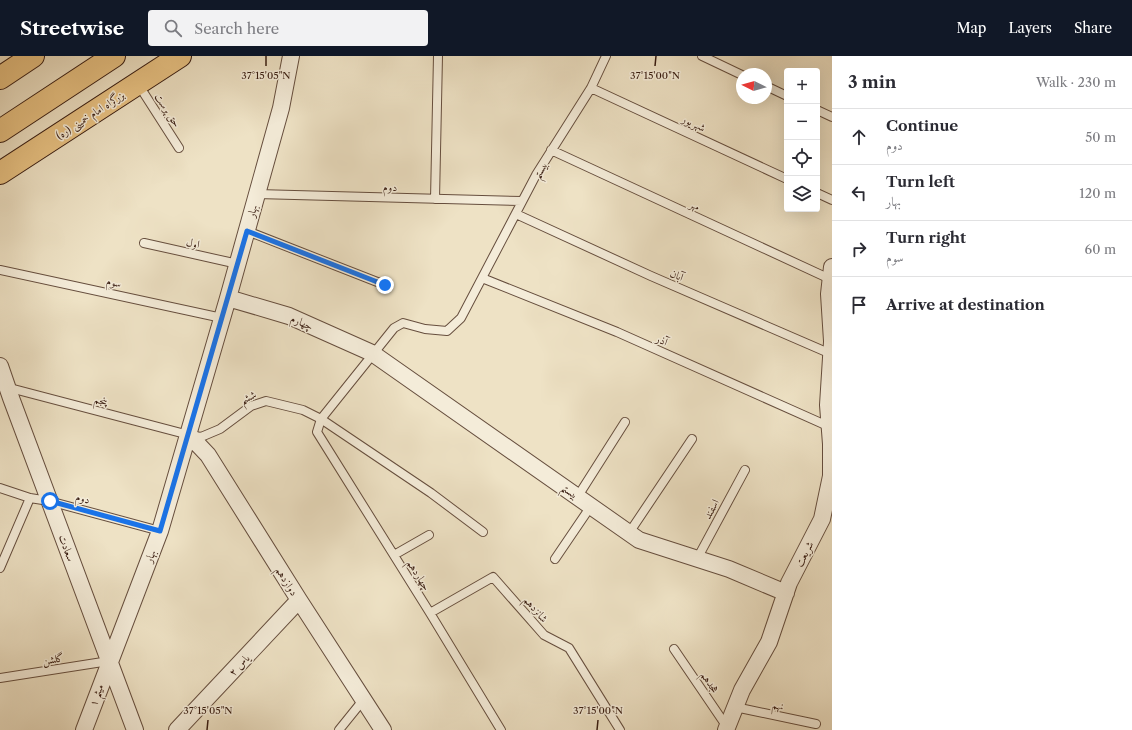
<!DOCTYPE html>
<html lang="en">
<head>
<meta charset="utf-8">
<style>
  :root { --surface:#fff; --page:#f2f2f3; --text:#2b2b33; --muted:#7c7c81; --line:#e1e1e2; --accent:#111827 }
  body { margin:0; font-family:"Libre Caslon Text",Amiri,serif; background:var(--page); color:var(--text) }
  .controls { position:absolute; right:12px; top:12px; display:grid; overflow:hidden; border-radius:4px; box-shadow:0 4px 16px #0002 }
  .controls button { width:36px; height:36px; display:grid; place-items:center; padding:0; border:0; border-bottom:1px solid var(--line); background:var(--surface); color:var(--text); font:20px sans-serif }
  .compass { position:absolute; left:736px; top:12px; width:36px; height:36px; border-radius:50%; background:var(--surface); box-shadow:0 4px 16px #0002; rotate:275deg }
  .stop { position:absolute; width:12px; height:12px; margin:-9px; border:3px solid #1a73e8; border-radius:50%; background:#fff }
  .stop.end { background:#1a73e8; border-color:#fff; box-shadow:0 1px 4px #0008 }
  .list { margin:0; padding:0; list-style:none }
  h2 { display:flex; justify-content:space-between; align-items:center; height:52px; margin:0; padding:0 16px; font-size:17px }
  h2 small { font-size:13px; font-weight:400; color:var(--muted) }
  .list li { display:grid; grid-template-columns:26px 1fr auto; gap:12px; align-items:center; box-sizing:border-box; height:56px; padding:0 16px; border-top:1px solid var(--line) }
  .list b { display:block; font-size:15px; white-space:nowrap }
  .list p { margin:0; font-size:13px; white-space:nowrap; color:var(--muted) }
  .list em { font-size:13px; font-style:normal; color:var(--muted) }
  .icon { flex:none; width:22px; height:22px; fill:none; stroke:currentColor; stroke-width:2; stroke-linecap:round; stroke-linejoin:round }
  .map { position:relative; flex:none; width:832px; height:674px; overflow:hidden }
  header { display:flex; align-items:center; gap:24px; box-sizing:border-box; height:56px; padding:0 20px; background:var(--accent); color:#fff }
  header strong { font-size:19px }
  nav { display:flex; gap:22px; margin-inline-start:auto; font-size:14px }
  .search { width:280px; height:36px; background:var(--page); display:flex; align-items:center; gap:10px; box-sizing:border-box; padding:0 14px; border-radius:4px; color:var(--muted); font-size:15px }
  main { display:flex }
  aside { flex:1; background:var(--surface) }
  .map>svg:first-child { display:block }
</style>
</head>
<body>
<header>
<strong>Streetwise</strong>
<div class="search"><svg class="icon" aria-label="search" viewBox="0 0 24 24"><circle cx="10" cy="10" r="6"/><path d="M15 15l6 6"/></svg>Search here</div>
<nav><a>Map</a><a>Layers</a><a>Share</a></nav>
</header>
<main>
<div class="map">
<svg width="832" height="674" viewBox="0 0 832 674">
  <rect width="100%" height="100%" fill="#eee2c5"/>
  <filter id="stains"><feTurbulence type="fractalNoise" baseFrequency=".005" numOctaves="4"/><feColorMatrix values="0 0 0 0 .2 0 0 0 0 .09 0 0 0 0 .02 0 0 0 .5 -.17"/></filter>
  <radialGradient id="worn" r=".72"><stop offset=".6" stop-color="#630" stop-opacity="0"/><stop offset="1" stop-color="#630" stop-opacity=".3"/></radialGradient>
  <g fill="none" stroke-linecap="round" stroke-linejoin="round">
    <defs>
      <path id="service" d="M702 0 742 19
        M138 28 179 92
        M766 30 787 40
        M591 32 787 123
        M817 54 832 61
        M551 94 830 223
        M817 137 832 144
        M257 138 522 145
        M435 143 438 0
        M516 158 651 220 831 298
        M247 175 385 229
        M144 187 238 208
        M0 214 222 262
        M482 222 617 276 830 371
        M6 331 189 379 201 381 220 373 251 350 266 345 303 354 321 363 431 437 483 476
        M0 432 30 442 49 445 160 475
        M578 440 625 366
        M629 477 692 383
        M394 499 429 479
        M555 503 591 450
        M697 503 745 414
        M0 512 30 442
        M430 557 493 521 544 579 569 592 620 674
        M674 593 727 671
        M0 622 109 605
        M735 651 816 668
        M339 674 364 643
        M501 674 430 557 317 376 321 363 394 272 403 267 425 273 447 275 461 262 536 119 591 32 606 0"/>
      <path id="minor" d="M832 211 829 238 832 285
        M228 242 289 260 372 297 639 484 729 513 786 537
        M0 310 11 342 135 674
        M189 379 208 399 299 544 383 674
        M84 674 160 475 228 242 281 52 291 0
        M177 674 299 544
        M726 674 742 634 769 586 789 527 822 463 831 420V388L828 349 832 286"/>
      <path id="trunk" d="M0 22 33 0
        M0 75 114 0
        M0 117 180 0"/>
    </defs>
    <use href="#service" stroke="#664e3e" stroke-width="10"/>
    <use href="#minor" stroke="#664e3e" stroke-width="18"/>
    <use href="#trunk" stroke="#381c11" stroke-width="24"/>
    <use href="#service" stroke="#f4ecd9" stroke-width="8"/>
    <use href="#minor" stroke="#f4ecd9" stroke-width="16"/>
    <use href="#trunk" stroke="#e7c182" stroke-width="22"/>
  </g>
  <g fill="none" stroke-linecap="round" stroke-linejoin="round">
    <path stroke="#1a73e8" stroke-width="5" d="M50 445 160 475 247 175 385 229"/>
  </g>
  <path fill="none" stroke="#381c11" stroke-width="1.5" d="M266 10V0M655 10 656 0M207 674 208 664M597 674 598 664"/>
  <g text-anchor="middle" stroke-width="3" stroke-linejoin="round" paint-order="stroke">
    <g font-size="11" fill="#381c11" stroke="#f4ecd9">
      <text transform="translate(168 54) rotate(57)" y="4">حق پرست</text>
      <text transform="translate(90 59) rotate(-33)" y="4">بزرگراه امام خمینی (ره)</text>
      <text transform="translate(694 67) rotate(25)" y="4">شهریور</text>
      <text transform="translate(540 114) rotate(-60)" y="4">بیستم</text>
      <text transform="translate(390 131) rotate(1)" y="4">دوم</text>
      <text transform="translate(695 149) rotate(25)" y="4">مهر</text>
      <text transform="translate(252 155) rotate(-75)" y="4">بهار</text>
      <text transform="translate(193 187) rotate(12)" y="4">اول</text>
      <text transform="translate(677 219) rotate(23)" y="4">آبان</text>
      <text transform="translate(114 226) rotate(13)" y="4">سوم</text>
      <text transform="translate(302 266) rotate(24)" y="4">چهارم</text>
      <text transform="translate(662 284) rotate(24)" y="4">آذر</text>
      <text transform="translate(248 341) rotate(-26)" y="4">ششم</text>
      <text transform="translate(101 344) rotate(15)" y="4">پنجم</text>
      <text transform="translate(570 435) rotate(35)" y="4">بیستم</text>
      <text transform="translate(83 442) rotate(15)" y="4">دوم</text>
      <text transform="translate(711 453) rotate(-62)" y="4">اسفند</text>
      <text transform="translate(67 492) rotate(70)" y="4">سعادت</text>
      <text transform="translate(804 498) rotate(-63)" y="4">شریعت</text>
      <text transform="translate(150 500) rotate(-69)" y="4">بهار</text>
      <text transform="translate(419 519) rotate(58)" y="4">چهاردهم</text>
      <text transform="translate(287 525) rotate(58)" y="4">دوازدهم</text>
      <text transform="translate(536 553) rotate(49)" y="4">شانزدهم</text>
      <text transform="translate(53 603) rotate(-9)" y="4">گلشن</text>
      <text transform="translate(239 609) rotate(-47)" y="4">یاس ۲</text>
      <text transform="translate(710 626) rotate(56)" y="4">هجدهم</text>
      <text transform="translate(96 639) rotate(-70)" y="4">میثم ۱</text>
      <text transform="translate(778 649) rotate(12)" y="4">نهم</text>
    </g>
  </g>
  <g font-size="10" text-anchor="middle" fill="#381c11" stroke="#f4ecd9" stroke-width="3" stroke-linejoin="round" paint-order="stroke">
    <text x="266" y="23">37°15'05"N</text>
    <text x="655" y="23">37°15'00"N</text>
    <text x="208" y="658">37°15'05"N</text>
    <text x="598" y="658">37°15'00"N</text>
  </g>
  <rect width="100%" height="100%" filter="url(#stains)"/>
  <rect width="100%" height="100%" fill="url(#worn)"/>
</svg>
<div class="controls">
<button>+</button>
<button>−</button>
<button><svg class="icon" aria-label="locate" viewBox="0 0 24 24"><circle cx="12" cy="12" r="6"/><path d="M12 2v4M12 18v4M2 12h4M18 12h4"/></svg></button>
<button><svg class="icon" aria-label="layers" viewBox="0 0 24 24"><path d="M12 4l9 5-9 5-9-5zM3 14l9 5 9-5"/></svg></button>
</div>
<svg class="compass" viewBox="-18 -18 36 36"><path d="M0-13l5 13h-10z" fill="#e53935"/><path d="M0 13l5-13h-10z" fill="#7c7c81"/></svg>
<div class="stop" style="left:50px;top:445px"></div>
<div class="stop end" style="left:385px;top:229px"></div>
</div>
<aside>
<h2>3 min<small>Walk · 230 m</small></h2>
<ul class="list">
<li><svg class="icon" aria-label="ahead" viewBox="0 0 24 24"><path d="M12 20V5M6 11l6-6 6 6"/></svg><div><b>Continue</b><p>دوم</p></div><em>50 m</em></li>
<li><svg class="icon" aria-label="left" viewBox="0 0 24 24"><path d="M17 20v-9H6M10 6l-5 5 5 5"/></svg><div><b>Turn left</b><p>بهار</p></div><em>120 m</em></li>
<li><svg class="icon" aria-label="right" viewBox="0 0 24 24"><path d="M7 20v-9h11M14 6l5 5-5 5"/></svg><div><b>Turn right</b><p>سوم</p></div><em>60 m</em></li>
<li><svg class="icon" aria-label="arrive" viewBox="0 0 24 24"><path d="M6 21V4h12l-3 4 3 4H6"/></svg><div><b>Arrive at destination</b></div></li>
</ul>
</aside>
</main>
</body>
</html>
